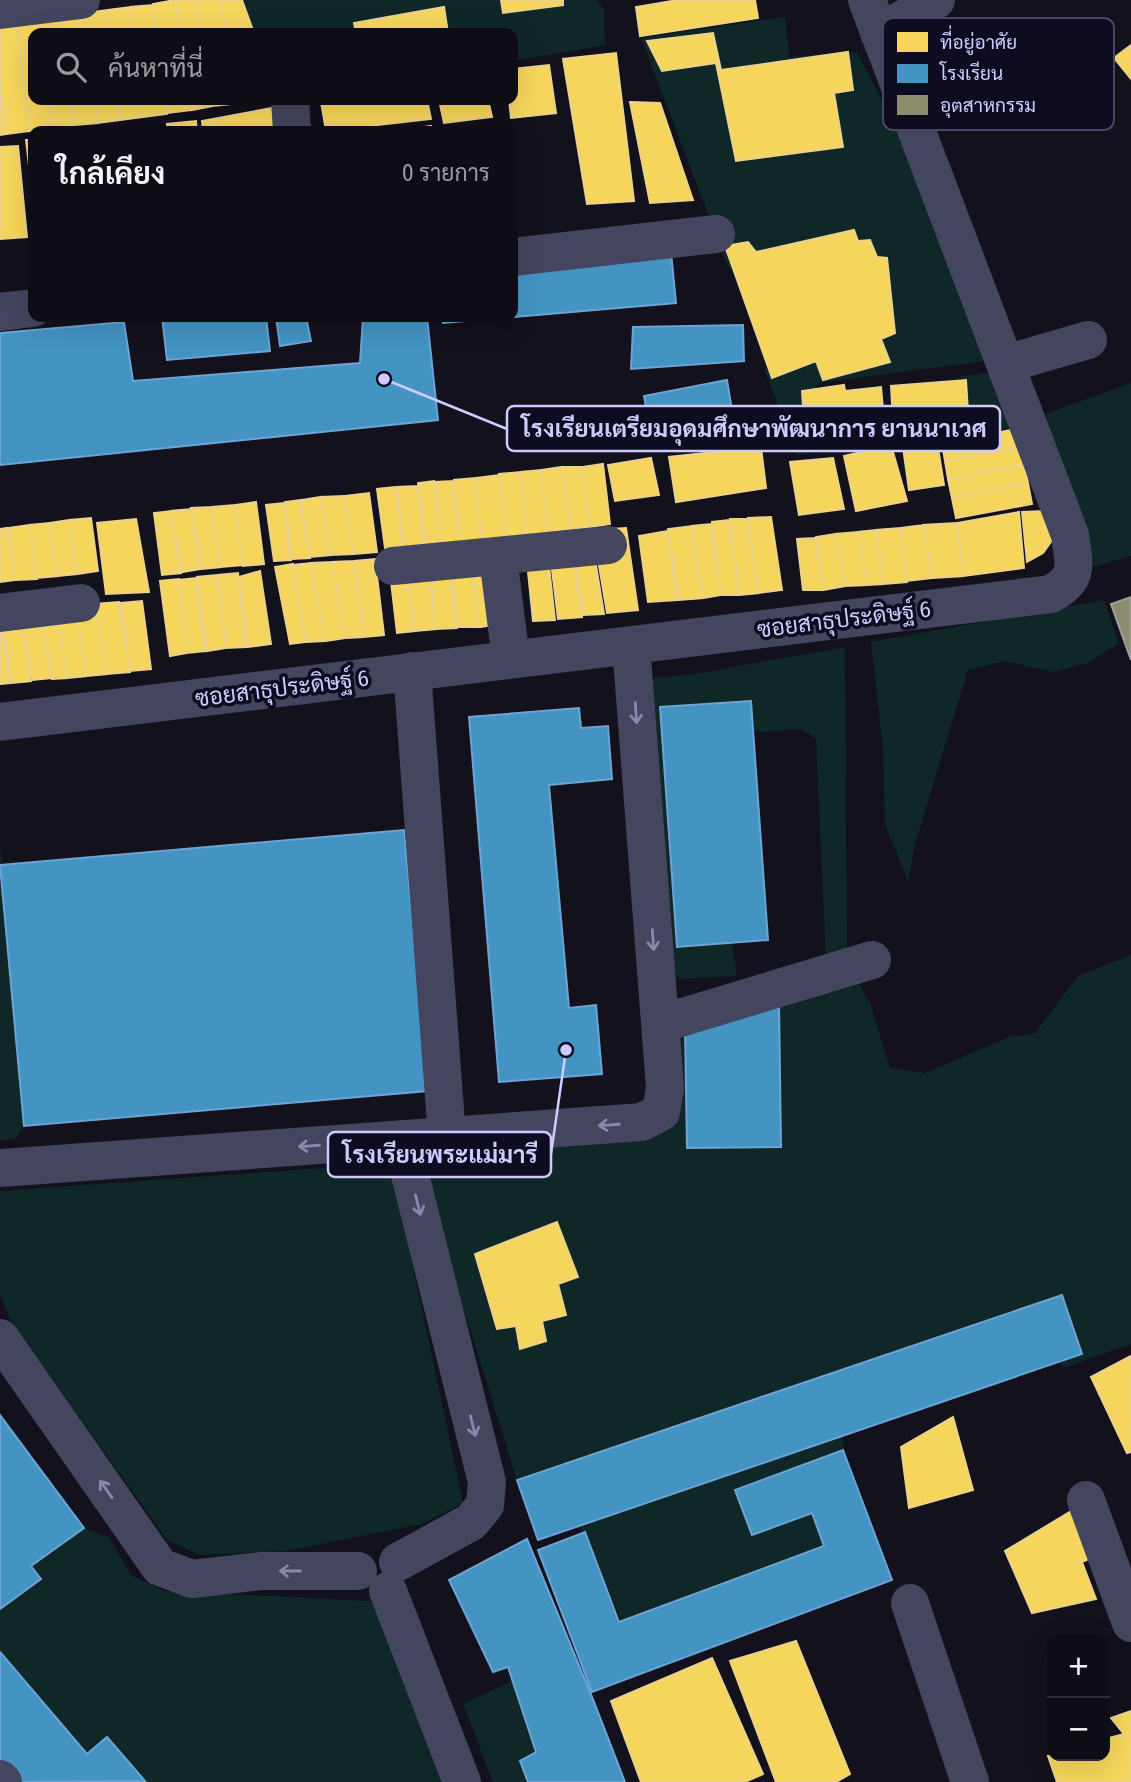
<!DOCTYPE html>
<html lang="th">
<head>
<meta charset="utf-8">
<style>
  :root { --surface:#0e0d15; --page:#17161e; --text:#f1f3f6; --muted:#9b9ca0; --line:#2e2d34 }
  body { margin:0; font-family:"Fira Sans Condensed",Sarabun,sans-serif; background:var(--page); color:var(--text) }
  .controls { position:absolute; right:21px; bottom:21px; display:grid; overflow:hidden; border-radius:14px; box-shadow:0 7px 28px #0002 }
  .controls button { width:63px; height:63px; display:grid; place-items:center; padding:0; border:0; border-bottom:2px solid var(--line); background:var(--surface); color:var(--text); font:35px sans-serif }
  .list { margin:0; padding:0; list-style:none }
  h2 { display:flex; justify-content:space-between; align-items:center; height:91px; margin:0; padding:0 28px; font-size:30px }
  h2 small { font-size:23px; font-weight:400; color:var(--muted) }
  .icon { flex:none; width:38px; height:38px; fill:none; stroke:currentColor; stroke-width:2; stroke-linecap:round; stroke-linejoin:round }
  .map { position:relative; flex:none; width:1131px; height:1782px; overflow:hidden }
  .search { position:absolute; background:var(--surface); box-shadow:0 7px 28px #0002; left:28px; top:28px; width:490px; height:77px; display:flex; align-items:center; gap:18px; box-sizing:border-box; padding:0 24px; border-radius:14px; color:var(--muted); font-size:26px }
  .panel { position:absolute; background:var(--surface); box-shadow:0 7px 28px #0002; left:28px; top:126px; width:490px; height:196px; border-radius:14px }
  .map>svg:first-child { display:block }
</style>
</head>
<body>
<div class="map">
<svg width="1131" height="1782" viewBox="0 0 1131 1782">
  <rect width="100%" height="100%" fill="#12111c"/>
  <path fill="#0f2827" d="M243 0H598L604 11 605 45 513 61V33H255Z
    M785 17 789 57 857 52 920 173 993 360 817 383 816 452 797 455 764 369 873 343 853 247 729 269 641 38Z
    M996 372 1016 427 968 434 962 376Z
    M1131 383V556L1093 567 1045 414Z
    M1104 600 1119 643 1088 663 1053 672 1005 661 968 670 915 844 908 882 885 824 883 749 871 642Z
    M845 647 847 954 826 960 816 739 801 729 761 732 739 725 732 943 737 976 680 979 663 966 645 679 694 674Z
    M0 845 24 1126 15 1138 0 1141Z
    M1131 955V1344L1063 1368 1041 1315 517 1480 415 1152 656 1129 676 1033 685 1029 687 1148 779 1003 858 982 870 1003 890 1068 925 1073 1009 1037 1035 1033 1078 976Z
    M379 1164 394 1177 463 1503 422 1524 286 1551 200 1555 167 1540 11 1322 0 1294V1191Z
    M839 1422 865 1558 628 1635 575 1515Z
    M84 1528 109 1537 131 1575 164 1591 370 1601 383 1610 444 1782H10L0 1770V1609L41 1580 31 1566Z
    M512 1681 536 1752 520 1761 528 1782H493L463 1704Z"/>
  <path fill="#f6d55c" stroke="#ead28d" stroke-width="2" d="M175 0 180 33H157L153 4Z
    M175 0H197L202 33H180Z
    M197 0H220L227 33H202Z
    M220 0H242L254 33H227Z
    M501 0H563V5L503 13Z
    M678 0H755L758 18 640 36 636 7Z
    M153 5 156 33H133L130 7Z
    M130 7 133 33H110L107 10Z
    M444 7 448 33H356L354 23Z
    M107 10 110 33H87L84 13Z
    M84 13 87 33H64L61 16Z
    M61 16 64 33H40L39 19Z
    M39 19 40 33H33V100H49L52 128 30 131 16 22Z
    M16 22 30 131 7 134 0 81V24Z
    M713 33 721 70 848 52 853 90 834 93 843 147 736 161 716 63 662 71 647 41Z
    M1131 45V79L1114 58Z
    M616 53 634 201 587 204 563 59Z
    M549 65 556 113 511 118 509 100H513V69Z
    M0 81 7 134 0 135Z
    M49 100H72L75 125 52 128Z
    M72 100H95L98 123 75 125Z
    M95 100H119L121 120 98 123Z
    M119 100H142L144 117 121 120Z
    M142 100H165L167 114 144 117Z
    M166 100H190L192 110 168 113Z
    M190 100H212L213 106 192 110Z
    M212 100H241V103L213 106Z
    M332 100H427L431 119 326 131 321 102Z
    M439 100H488L492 117 444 123Z
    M630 102 660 103 693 200 650 203Z
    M272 108 276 131H203L202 121Z
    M196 121 197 131H168L167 124Z
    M431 126 432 131H400Z
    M159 128V131L117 130Z
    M26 140H33V200Z
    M18 146 27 237 0 239V147Z
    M854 230 858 241 870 240 877 257 887 258 895 333 881 339 890 362 823 380 816 361 772 378 725 246 748 242 756 252Z
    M966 380 969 429 894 441 891 386Z
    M844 385 845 391 881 387 886 442 806 451 802 391Z
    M1017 429 1021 447 945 461 942 443Z
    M937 442 944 485 909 490 903 447Z
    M891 445 907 501 856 511 844 456Z
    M761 447 766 488 676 502 669 457Z
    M1021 447 1024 465 948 479 945 461Z
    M651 458 659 495 615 501 608 465Z
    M833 458 844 509 799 515 790 462Z
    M603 464 610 524 590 527 582 467Z
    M1024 465 1028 483 952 498 948 479Z
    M562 467 571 529 548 532 541 470Z
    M562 467H582L590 527 571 529Z
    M541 470 548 532 528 535 521 472Z
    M521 472 528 535 507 538 499 474Z
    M499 475 507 538 482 540 475 478Z
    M475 478 482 540 460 542 454 480Z
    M434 481 441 543 426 544 418 483Z
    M453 481 460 542 441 543 435 482Z
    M1028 483 1032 504 956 518 952 498Z
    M417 486 424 544 404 547 397 487Z
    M395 487 403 546 385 548 377 489Z
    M369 493 377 552 354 554 344 496Z
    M344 496 354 554 331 555 321 497Z
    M321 497 331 555 310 557 301 500Z
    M300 500 310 558 292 559 285 502Z
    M256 502 264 564 243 566 235 505Z
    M284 503 291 560 274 561 266 505Z
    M235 505 243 565 221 567 212 507Z
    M212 507 221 567 202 569 191 508Z
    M191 509 201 569 182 572 171 511Z
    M171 511 181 573 162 575 154 513Z
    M1046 511 1055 536 1043 553 1027 562 1022 512Z
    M1019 512 1024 568 964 576 957 523Z
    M771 517 782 590 759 593 748 518Z
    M91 518 98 571 77 574 70 520Z
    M136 519 149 592 106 594 97 523Z
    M730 519H747L759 593 740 595Z
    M70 520 77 574 58 576 49 523Z
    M729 520 740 595H721L712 522Z
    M49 523 58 576 37 578 30 525Z
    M956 523 964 576 933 578 923 525Z
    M711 524 721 595 703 598 692 526Z
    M30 525 37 579 16 580 8 528Z
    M923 525 933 578 907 581 900 528Z
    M692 526 703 598 679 600 668 529Z
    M7 528 16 580 0 582V529Z
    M626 528 638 610 607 613 593 530Z
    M900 528 907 582 884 584 876 530Z
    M590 529 604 614 583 615 571 533Z
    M876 530 884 584 867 585 858 532Z
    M668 531 677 600 648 602 639 536Z
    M858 532 867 585 846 586 836 534Z
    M836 534 846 586 823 590 816 537Z
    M570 535 582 617 558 619 548 537Z
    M815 538 823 590H803L797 539Z
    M546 539 555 620 533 621 525 542Z
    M375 559 384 635 364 637 355 561Z
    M354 561 364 637 346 638 332 562Z
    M332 562 346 638 325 641 311 563Z
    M491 562 500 624 480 627 471 564Z
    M311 563 325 641 306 642 293 565Z
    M470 563 480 627H458L450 567Z
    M293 564 306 642 290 644 275 567Z
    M428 568 436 629 416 631 407 571Z
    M430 568H448L457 628 436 629Z
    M260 571 271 644 248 647 239 577Z
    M407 571 415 631 397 633 390 573Z
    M238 573 246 647 226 648 218 575Z
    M217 575 226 648 207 651 197 577Z
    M196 578 205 651 187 653 179 580Z
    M179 579 187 653 170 656 160 581Z
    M142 601 151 669 130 671 121 603Z
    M119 602 130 672 107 674 95 604Z
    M95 604 107 674 87 676 76 608Z
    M76 608 87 676 68 678 57 612Z
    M57 612 68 678 52 679 40 613Z
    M40 613 51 678 33 680 21 615Z
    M21 615 31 681 12 683 2 618Z
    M0 618 10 683 0 684Z
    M557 1222 578 1277 558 1284 566 1315 542 1321 546 1341 520 1349 516 1326 497 1329 475 1254Z
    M1131 1356V1452L1127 1453 1091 1377Z
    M953 1417 973 1490 909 1508 901 1447Z
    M1073 1510 1095 1556 1082 1562 1096 1599 1032 1613 1005 1551Z
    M796 1641 850 1774 836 1782H776L730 1661Z
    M712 1658 763 1774 745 1782H641L611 1701Z
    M1131 1711V1782H1057L1048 1756H1105V1739L1124 1734 1111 1718Z"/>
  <path fill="#4393c3" stroke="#6da4d5" stroke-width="2" d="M671 252 676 303 443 323 442 317H513V269Z
    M162 317H266L270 351 167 360Z
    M276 317H306L311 341 280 346Z
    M363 317H427L438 420 0 465V333L124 322 133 381 360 363Z
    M743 325 744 361 631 369 633 327Z
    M727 380 733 416 649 425 644 396Z
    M751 701 768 940 677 947 660 707Z
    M579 708 581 728 608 726 612 779 549 785 569 1008 596 1005 602 1074 499 1082 469 717Z
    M404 830 428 1091 24 1126 0 865Z
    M779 1003 781 1147 687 1148 685 1029Z
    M1062 1295 1082 1354 538 1540 517 1480Z
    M0 1415 84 1528 31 1566 41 1579 0 1609Z
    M843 1450 892 1580 592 1692 538 1550 585 1532 619 1622 824 1546 812 1513 752 1535 735 1490Z
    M527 1539 594 1702 625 1782H528L520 1761 536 1752 508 1667 493 1672 449 1580Z
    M0 1652 87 1754 107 1737 145 1781 13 1782 0 1767Z"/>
  <path fill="#8c8c6e" stroke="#a09f9a" stroke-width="2" d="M1131 597V660L1111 604Z"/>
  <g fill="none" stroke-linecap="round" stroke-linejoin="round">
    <path stroke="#44455e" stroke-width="38" d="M0 10 81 0
      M879 33 936 0
      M290 100 292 131
      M513 257 716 234
      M0 312 33 308
      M1006 364 1088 340
      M498 557 511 659
      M393 566 608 545
      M0 613 81 603
      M412 671 447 1136
      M0 722 1051 594C1080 578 1074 565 1070 535L867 0
      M660 1024 872 960
      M0 1168 642 1122 661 1112 665 1088 631 645
      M0 1338 160 1567 192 1579 262 1571H358
      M1086 1500 1131 1623
      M398 1562 471 1522 485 1505 487 1482 401 1139
      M388 1591 462 1782
      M910 1603 970 1782
      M0 1779 3 1782"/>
  </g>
  <defs><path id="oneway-shaft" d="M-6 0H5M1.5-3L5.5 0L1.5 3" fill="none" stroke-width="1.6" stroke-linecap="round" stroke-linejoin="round" transform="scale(1.75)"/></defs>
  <g stroke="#8988ae">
    <use href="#oneway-shaft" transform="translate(636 713) rotate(86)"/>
    <use href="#oneway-shaft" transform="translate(653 940) rotate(86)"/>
    <use href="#oneway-shaft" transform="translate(609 1125) rotate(176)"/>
    <use href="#oneway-shaft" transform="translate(309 1146) rotate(176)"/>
    <use href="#oneway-shaft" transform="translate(418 1205) rotate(76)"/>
    <use href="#oneway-shaft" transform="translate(473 1426) rotate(76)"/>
    <use href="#oneway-shaft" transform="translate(106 1489) rotate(-125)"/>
    <use href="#oneway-shaft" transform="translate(290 1571) rotate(-180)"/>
  </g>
  <g text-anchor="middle" stroke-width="7" stroke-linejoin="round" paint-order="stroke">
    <g font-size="23" fill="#ceccff" stroke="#0e0c21">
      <text transform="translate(844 619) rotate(-7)" y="8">ซอยสาธุประดิษฐ์ 6</text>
      <text transform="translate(282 688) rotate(-7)" y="8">ซอยสาธุประดิษฐ์ 6</text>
    </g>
  </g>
  <rect x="883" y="18" width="231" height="112" rx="10" fill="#0e0c21" stroke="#484664" stroke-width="2"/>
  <rect x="897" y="32" width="31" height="20" fill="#f6d55c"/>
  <rect x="897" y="64" width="31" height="19" fill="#4393c3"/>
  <rect x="897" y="95" width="31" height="20" fill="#8c8c6e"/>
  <g font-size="19" fill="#ceccff">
    <text x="940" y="49">ที่อยู่อาศัย</text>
    <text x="940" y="80">โรงเรียน</text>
    <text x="940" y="112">อุตสาหกรรม</text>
  </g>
  <path fill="none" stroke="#ceccff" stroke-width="2.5" d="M384 379L507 429M566 1050L551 1154"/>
  <g fill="#ceccff" stroke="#0e0c21" stroke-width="2.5">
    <circle cx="384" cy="379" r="7"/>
    <circle cx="566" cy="1050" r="7"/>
  </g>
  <g fill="#0e0c21" stroke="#ceccff" stroke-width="2.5">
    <rect x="507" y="406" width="493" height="45" rx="7"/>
    <rect x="328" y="1132" width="223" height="45" rx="7"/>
  </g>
  <g font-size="24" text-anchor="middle" font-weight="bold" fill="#ceccff">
    <text x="754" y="437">โรงเรียนเตรียมอุดมศึกษาพัฒนาการ ยานนาเวศ</text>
    <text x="440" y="1163">โรงเรียนพระแม่มารี</text>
  </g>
</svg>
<div class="controls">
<button>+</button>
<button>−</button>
</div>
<div class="search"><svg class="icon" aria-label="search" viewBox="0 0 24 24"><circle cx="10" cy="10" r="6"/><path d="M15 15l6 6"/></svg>ค้นหาที่นี่</div>
<section class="panel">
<h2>ใกล้เคียง<small>0 รายการ</small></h2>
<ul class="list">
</ul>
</section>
</div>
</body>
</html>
